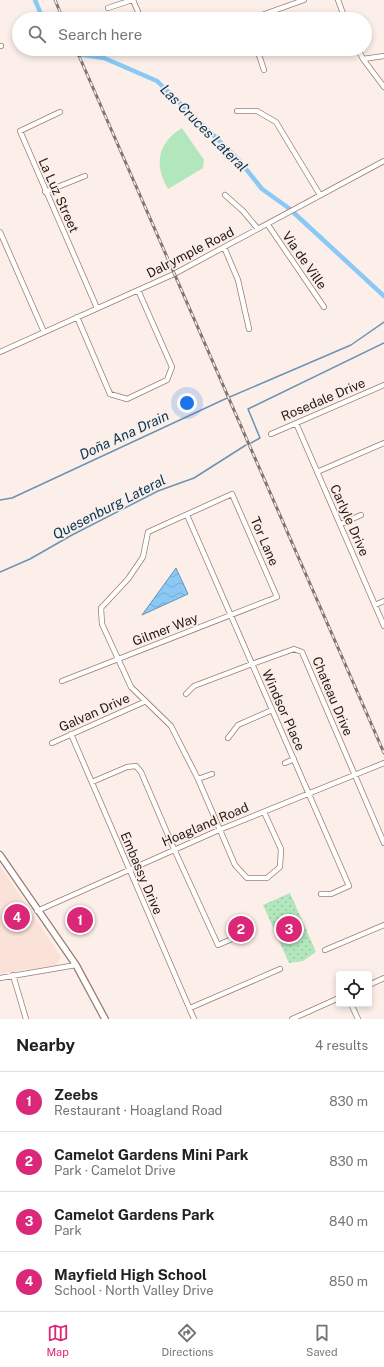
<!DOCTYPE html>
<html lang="en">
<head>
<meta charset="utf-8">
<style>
  :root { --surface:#fff; --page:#f6f6f6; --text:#202124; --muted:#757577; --line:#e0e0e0; --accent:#db2777 }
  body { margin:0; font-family:"Public Sans",sans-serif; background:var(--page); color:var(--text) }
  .controls { position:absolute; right:12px; bottom:12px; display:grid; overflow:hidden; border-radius:4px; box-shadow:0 2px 6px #0003 }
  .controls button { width:36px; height:36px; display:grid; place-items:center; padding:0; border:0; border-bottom:1px solid var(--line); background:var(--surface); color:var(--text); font:20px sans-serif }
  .you { position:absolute; left:187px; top:403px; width:14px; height:14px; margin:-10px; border:3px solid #fff; border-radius:50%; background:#1a73e8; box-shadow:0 0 0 6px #1a73e833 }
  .badge { display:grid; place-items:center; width:26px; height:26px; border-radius:50%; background:var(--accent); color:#fff; font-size:13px; font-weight:700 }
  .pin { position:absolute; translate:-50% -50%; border:2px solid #fff; box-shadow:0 1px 4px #0006 }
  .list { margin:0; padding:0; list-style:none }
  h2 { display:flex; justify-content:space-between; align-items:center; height:52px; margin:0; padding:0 16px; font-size:17px }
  h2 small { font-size:13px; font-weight:400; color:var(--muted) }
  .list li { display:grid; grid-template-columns:26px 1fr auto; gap:12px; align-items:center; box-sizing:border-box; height:60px; padding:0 16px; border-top:1px solid var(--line) }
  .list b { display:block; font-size:15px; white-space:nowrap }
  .list p { margin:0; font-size:13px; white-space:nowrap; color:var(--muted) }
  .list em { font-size:13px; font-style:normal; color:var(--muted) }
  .icon { flex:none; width:22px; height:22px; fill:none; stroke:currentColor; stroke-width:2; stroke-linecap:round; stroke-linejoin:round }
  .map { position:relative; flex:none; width:384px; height:1019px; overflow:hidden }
  .search { position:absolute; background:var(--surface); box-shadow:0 2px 6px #0003; left:12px; right:12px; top:12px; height:44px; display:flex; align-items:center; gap:10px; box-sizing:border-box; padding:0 14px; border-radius:22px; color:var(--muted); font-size:15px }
  .sheet { height:292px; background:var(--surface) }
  nav { display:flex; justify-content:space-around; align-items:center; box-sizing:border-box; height:56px; border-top:1px solid var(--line); background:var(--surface); font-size:11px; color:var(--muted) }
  nav a { display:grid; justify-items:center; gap:2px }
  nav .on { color:var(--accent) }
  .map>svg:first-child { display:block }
</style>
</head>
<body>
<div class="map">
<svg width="384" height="1019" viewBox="0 0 384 1019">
  <defs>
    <pattern id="green-dots" width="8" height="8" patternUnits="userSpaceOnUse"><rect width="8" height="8" fill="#b2e6bc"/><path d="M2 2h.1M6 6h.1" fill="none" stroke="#99c5a1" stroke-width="1.8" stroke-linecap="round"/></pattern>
    <pattern id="water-waves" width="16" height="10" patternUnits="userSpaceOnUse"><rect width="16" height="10" fill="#8ac8f6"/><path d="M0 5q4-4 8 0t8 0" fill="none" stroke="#77abd2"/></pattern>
  </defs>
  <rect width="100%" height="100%" fill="#fcefea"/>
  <path fill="#fae2d8" d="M0 866 61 957 57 965 0 974Z"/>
  <path fill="url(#green-dots)" d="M290 893 316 952 303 961 289 963 263 905Z"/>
  <path fill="#b2e6bc" d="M182 128 204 160 203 168 168 189C154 165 157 143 182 128Z"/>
  <path fill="url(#water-waves)" stroke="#6b93b2" d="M176 568 188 594 142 615Z"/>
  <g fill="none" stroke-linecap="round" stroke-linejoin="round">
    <path stroke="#6b93b2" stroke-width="1.5" d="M251 443 260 438 248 409 384 343
      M0 500 12 498 225 399 351 345 384 322
      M0 572 30 559 72 535 158 491 194 478 246 445"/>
    <path stroke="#8ac8f6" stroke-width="4.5" d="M35 0 43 19
      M62 49 70 53 104 58 157 81 238 159 262 189 290 209
      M294 213 384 296"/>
    <defs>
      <path id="minor" d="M133 0 141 19
        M338 0 345 19
        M108 8 132 0
        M251 19 304 0
        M0 46H1
        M257 49 264 70
        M358 49 363 59 384 87
        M363 59 384 56
        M237 111H257L276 122 320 195
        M60 112 20 131 97 308
        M45 192 85 176
        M225 195 243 211 258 229
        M268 225 324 307
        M0 232 44 332
        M224 247 238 280 249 329
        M77 317 110 394 127 399 167 380 172 367 138 290
        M0 352 174 274 384 161
        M296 423 384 626
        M271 434 384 385
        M317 472 384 443
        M187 515 349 886 331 894H321
        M341 524 361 515
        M375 605 384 601
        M62 681 277 597 232 494 148 532 143 557 128 579 101 608 102 624 131 687 171 726 198 779 235 865 247 878H267L280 867 281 849 264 812
        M186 694 194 686 252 664 294 649 302 652 384 843
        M71 734 194 1019
        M228 738 238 725 272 710
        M52 743 144 702
        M285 763 294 759
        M198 779 212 774
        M92 782 127 767 136 766 141 772 174 849 218 945 246 933 247 926 243 922H239L235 926 234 930 239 935
        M37 911 219 830 384 763
        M325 950 384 925
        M13 975 26 1019
        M0 978 76 965
        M369 985 384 978
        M351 1004 358 1019
        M190 1008 280 969
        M292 1019 339 998"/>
      <path id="major" d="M0 855 76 965 105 1019"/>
    </defs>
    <use href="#minor" stroke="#997e72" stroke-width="6"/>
    <use href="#major" stroke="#997e72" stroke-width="8"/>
    <use href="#minor" stroke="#fff" stroke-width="4.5"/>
    <use href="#major" stroke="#fff" stroke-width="5.5"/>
    <defs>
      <path id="rail" d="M55 0 63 19
        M76 49 384 753"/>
    </defs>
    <use href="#rail" stroke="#817571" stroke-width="3"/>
    <use href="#rail" stroke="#fcefea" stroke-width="1.5" stroke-dasharray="4.5" stroke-linecap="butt"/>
  </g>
  <g text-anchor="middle" stroke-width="3.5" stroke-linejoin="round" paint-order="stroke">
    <g font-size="13" fill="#231814" stroke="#fcefea">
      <text transform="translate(59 195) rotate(66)" y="5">La Luz Street</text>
      <text transform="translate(190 252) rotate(-27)" y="5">Dalrymple Road</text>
      <text transform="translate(305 260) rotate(55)" y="5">Via de Ville</text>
      <text transform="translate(323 399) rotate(-23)" y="5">Rosedale Drive</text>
      <text transform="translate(350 520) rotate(66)" y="5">Carlyle Drive</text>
      <text transform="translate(265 541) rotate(67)" y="5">Tor Lane</text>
      <text transform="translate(165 629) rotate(-21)" y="5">Gilmer Way</text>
      <text transform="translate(333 696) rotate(67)" y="5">Chateau Drive</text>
      <text transform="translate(284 710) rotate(66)" y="5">Windsor Place</text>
      <text transform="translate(94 712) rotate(-24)" y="5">Galvan Drive</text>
      <text transform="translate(205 824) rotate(-23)" y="5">Hoagland Road</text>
      <text transform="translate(142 873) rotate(67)" y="5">Embassy Drive</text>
    </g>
    <g font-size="14" font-style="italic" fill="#033654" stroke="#fcefea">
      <text transform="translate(204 128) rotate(45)" y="5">Las Cruces Lateral</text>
      <text transform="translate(124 435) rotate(-25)" y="5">Doña Ana Drain</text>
      <text transform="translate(109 507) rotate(-27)" y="5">Quesenburg Lateral</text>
    </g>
  </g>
</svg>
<div class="controls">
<button><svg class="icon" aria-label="locate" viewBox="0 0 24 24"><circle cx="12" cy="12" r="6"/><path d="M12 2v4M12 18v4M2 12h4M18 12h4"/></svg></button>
</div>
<div class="you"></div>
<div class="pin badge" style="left:80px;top:920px">1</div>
<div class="pin badge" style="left:241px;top:929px">2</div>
<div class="pin badge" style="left:289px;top:929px">3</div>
<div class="pin badge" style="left:17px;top:917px">4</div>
<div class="search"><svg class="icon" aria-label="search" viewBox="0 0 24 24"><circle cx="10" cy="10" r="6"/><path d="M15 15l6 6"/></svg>Search here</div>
</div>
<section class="sheet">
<h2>Nearby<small>4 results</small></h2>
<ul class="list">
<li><span class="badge">1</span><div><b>Zeebs</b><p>Restaurant · Hoagland Road</p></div><em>830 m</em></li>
<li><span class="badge">2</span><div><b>Camelot Gardens Mini Park</b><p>Park · Camelot Drive</p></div><em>830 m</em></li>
<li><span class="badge">3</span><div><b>Camelot Gardens Park</b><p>Park</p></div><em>840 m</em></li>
<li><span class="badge">4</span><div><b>Mayfield High School</b><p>School · North Valley Drive</p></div><em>850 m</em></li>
</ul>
</section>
<nav>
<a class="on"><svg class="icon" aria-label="map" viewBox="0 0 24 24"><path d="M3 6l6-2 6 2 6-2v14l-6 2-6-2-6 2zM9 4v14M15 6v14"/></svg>Map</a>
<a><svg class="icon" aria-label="directions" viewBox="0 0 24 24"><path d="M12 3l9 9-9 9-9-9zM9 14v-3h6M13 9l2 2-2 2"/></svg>Directions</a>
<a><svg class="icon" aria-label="saved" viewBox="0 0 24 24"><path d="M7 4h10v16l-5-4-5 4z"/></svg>Saved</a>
</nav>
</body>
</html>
